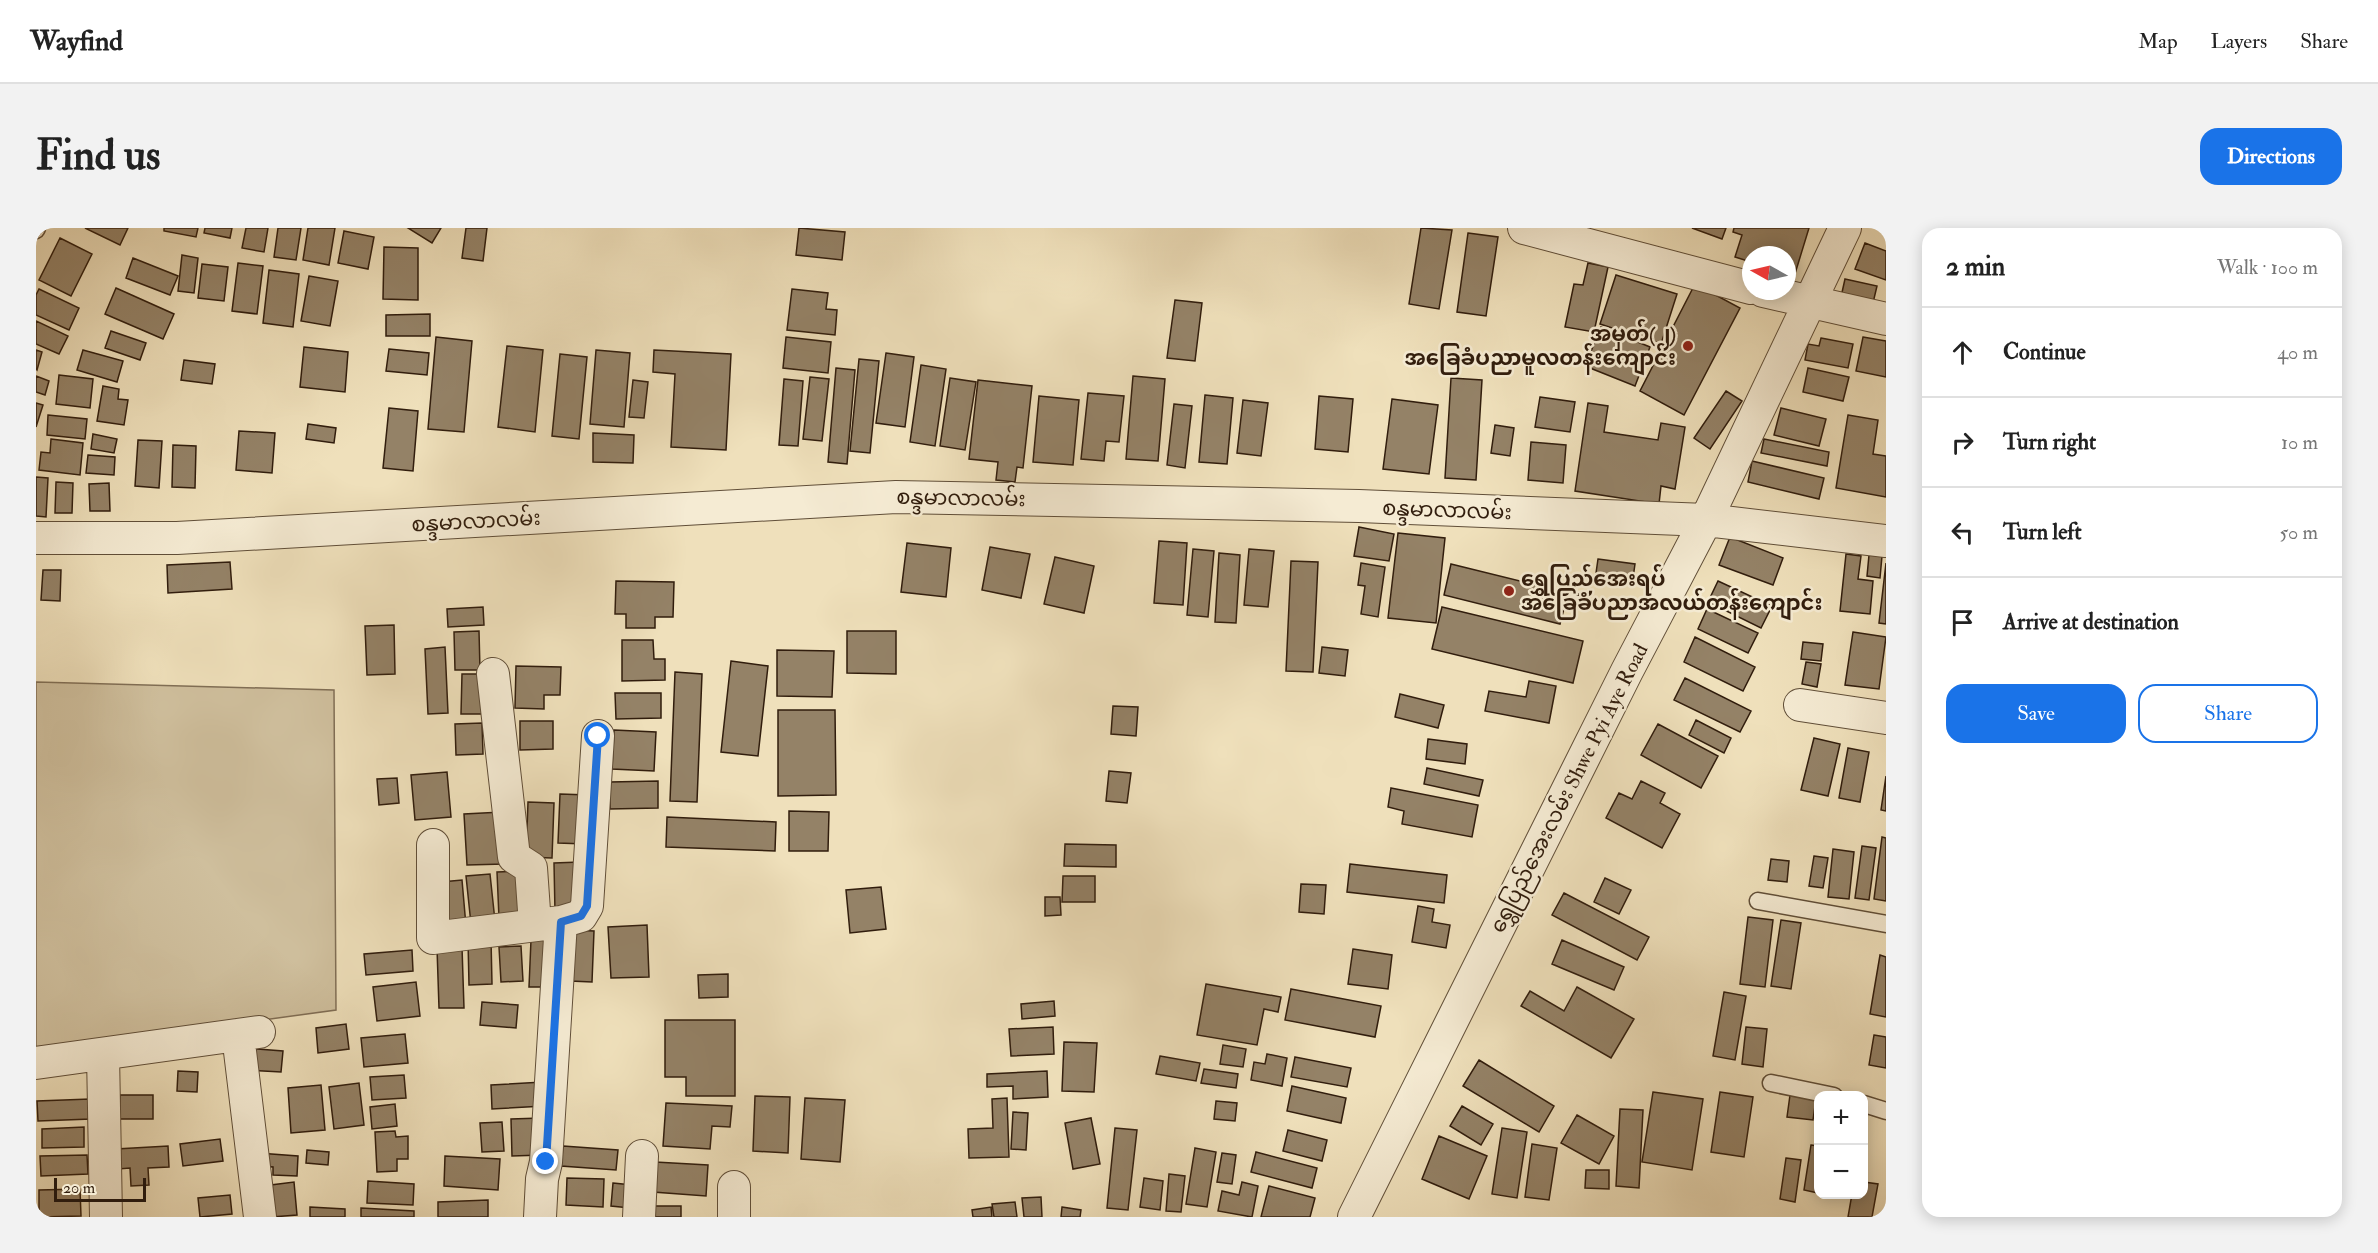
<!DOCTYPE html>
<html lang="en">
<head>
<meta charset="utf-8">
<style>
  :root { --surface:#fff; --page:#f2f2f2; --text:#222; --muted:#767676; --line:#e0e0e0; --accent:#1a73e8 }
  body { margin:0; font-family:"IM FELL Double Pica","Noto Sans Myanmar",serif; background:var(--page); color:var(--text) }
  .controls { position:absolute; right:18px; bottom:18px; display:grid; overflow:hidden; border-radius:12px; box-shadow:0 3px 15px #0003 }
  .controls button { width:54px; height:54px; display:grid; place-items:center; padding:0; border:0; border-bottom:2px solid var(--line); background:var(--surface); color:var(--text); font:30px sans-serif }
  .compass { position:absolute; left:1706px; top:18px; width:54px; height:54px; border-radius:50%; background:var(--surface); box-shadow:0 3px 15px #0003; rotate:278deg }
  .scale { position:absolute; left:18px; bottom:15px; width:92px; box-sizing:border-box; padding-left:6px; border:3px solid #311d0d; border-top:0; font-size:16px; line-height:21px; white-space:nowrap; color:#311d0d; -webkit-text-stroke:4px #f5ebd3; paint-order:stroke }
  .stop { position:absolute; width:18px; height:18px; margin:-14px; border:4px solid #1a73e8; border-radius:50%; background:#fff }
  .stop.end { background:#1a73e8; border-color:#fff; box-shadow:0 2px 6px #0008 }
  .list { margin:0; padding:0; list-style:none }
  h2 { display:flex; justify-content:space-between; align-items:center; height:78px; margin:0; padding:0 24px; font-size:26px }
  h2 small { font-size:20px; font-weight:400; color:var(--muted) }
  .list li { display:grid; grid-template-columns:39px 1fr auto; gap:18px; align-items:center; box-sizing:border-box; height:90px; padding:0 24px; border-top:2px solid var(--line) }
  .list b { display:block; font-size:22px; white-space:nowrap }
  .list em { font-size:20px; font-style:normal; color:var(--muted) }
  .actions { display:flex; gap:12px; padding:18px 24px }
  .actions a { flex:1; padding:14px 0; border:2px solid var(--accent); border-radius:18px; text-align:center; font-size:21px; color:var(--accent) }
  .actions .main { background:var(--accent); color:#fff }
  .icon { flex:none; width:33px; height:33px; fill:none; stroke:currentColor; stroke-width:2; stroke-linecap:round; stroke-linejoin:round }
  .map { position:relative; flex:none; width:1850px; height:989px; overflow:hidden; border-radius:18px }
  header { display:flex; align-items:center; gap:36px; box-sizing:border-box; height:84px; padding:0 30px; background:var(--surface); border-bottom:2px solid var(--line) }
  header strong { font-size:28px }
  nav { display:flex; gap:33px; margin-inline-start:auto; font-size:21px }
  .intro { display:flex; align-items:center; justify-content:space-between; box-sizing:border-box; height:144px; padding:0 36px }
  h1 { margin:0; font-size:42px }
  .button { padding:15px 27px; border-radius:18px; background:var(--accent); color:#fff; font-size:21px; font-weight:700 }
  main { display:flex; gap:36px; padding:0 36px }
  aside { flex:1; background:var(--surface); border-radius:18px; box-shadow:0 3px 15px #0003 }
  .map>svg:first-child { display:block }
</style>
</head>
<body>
<header>
<strong>Wayfind</strong>
<nav><a>Map</a><a>Layers</a><a>Share</a></nav>
</header>
<div class="intro"><h1>Find us</h1><a class="button">Directions</a></div>
<main>
<div class="map">
<svg width="1850" height="989" viewBox="0 0 1850 989">
  <rect width="100%" height="100%" fill="#efe0bb"/>
  <filter id="stains"><feTurbulence type="fractalNoise" baseFrequency=".00333" numOctaves="4"/><feColorMatrix values="0 0 0 0 .2 0 0 0 0 .09 0 0 0 0 .02 0 0 0 .5 -.17"/></filter>
  <radialGradient id="worn" r=".72"><stop offset=".6" stop-color="#630" stop-opacity="0"/><stop offset="1" stop-color="#630" stop-opacity=".3"/></radialGradient>
  <path fill="#cfbf9d" stroke="#806e55" stroke-width="1.5" d="M0 454 298 462 300 782 0 823Z"/>
  <path fill="#948267" stroke="#311d0d" stroke-width="1.5" d="M49 0H92L84 17Z
    M128 0H162L160 9 128 3Z
    M169 0H196L194 10 168 5Z
    M210 0H232L228 24 206 20Z
    M242 0H265L260 32 238 29Z
    M272 0H299L293 37 267 32Z
    M372 0H405L396 15Z
    M430 0H451L447 33 426 30Z
    M763 0 809 4 806 32 760 27Z
    M1385 0 1416 2 1403 81 1373 76Z
    M1656 0H1690L1686 11Z
    M1698 0H1773L1758 49 1751 46V27H1715V34L1699 29 1706 7 1697 4Z
    M308 3 338 9 332 41 302 35Z
    M1432 5 1462 9 1450 88 1421 84Z
    M24 10 56 26 35 68 3 52Z
    M1829 15 1850 23V52L1819 41Z
    M348 19 382 20V72L347 71Z
    M146 27 162 30 158 65 142 63Z
    M97 30 142 48 134 67 90 50Z
    M202 35 227 38 221 86 196 83Z
    M1552 35 1572 39 1558 104 1529 99 1538 56 1547 57Z
    M166 36 192 39 188 73 162 70Z
    M233 42 263 46 257 99 227 95Z
    M1580 47 1641 66 1625 116 1564 96Z
    M273 48 302 53 294 98 265 93Z
    M1809 51 1841 58 1837 75 1805 69Z
    M1659 56 1704 80 1648 187 1604 163Z
    M80 60 138 86 127 111 69 86Z
    M3 61 43 80 33 102 0 87V67Z
    M756 61 792 65 790 81 801 82 799 107 751 102Z
    M1139 72 1166 75 1159 133 1131 130Z
    M394 86V108H350V87Z
    M0 93 32 108 23 126 0 116Z
    M1565 99 1614 119 1599 158 1549 138Z
    M75 103 110 115 104 132 69 120Z
    M400 109 436 113 428 204 392 201Z
    M750 109 795 114 792 145 747 140Z
    M1827 109 1850 113V149L1820 143Z
    M1785 110 1817 116 1812 140 1769 132 1772 116 1783 118Z
    M471 118 507 122 499 204 462 199Z
    M268 119 312 124 309 164 264 159Z
    M353 121 393 125 391 147 350 143Z
    M0 122 6 124 1 142 0 141Z
    M47 122 87 133 81 154 41 142Z
    M560 122 594 125 588 199 554 196Z
    M618 122 695 126 690 222 635 219 639 146 617 144Z
    M850 125 878 129 869 199 840 195Z
    M524 126 551 129 543 211 516 208Z
    M823 131 843 133 834 225 814 223Z
    M148 132 179 136 176 156 145 152Z
    M885 137 910 141 899 218 874 214Z
    M800 140 819 142 811 236 792 234Z
    M1772 140 1813 149 1807 173 1767 164Z
    M23 147 57 151 54 180 20 176Z
    M0 148 13 153 9 167 0 164Z
    M1097 148 1129 151 1122 233 1090 231Z
    M774 149 793 151 786 213 767 211Z
    M914 150 940 154 929 222 904 218Z
    M1415 150 1446 152 1440 252 1409 250Z
    M748 151 767 153 762 218 743 217Z
    M597 152 612 154 608 190 593 189Z
    M942 152 996 158 987 240 981 239 979 254 960 252 962 234 933 231Z
    M67 158 83 161 82 171 92 172 88 197 61 193Z
    M1690 163 1706 173 1674 221 1658 210Z
    M1052 165 1088 168 1083 214 1070 213 1068 233 1045 231Z
    M1169 167 1197 170 1191 236 1163 234Z
    M1003 168 1043 172 1037 237 997 234Z
    M1283 168 1317 171 1312 224 1279 221Z
    M1504 169 1539 174 1534 204 1499 199Z
    M1356 171 1402 177 1393 246 1347 241Z
    M1207 172 1232 175 1225 228 1201 225Z
    M0 175 7 177 0 199Z
    M1552 175 1572 178 1568 204 1622 212 1625 195 1649 199 1639 261 1625 258 1623 276 1539 263Z
    M1138 176 1156 178 1149 240 1131 237Z
    M353 180 382 183 377 243 347 240Z
    M1745 180 1790 191 1783 218 1738 207Z
    M12 187 51 191 49 211 11 207Z
    M1812 187 1842 192 1837 226 1850 228V269L1800 260Z
    M272 196 300 200 298 215 270 211Z
    M1459 197 1478 200 1474 228 1455 225Z
    M203 203 239 205 236 245 200 242Z
    M557 205 598 207 597 235 557 234Z
    M57 206 81 211 78 225 55 221Z
    M15 211 47 215 44 247 3 242 5 224 14 225Z
    M1728 211 1793 224 1791 238 1725 225Z
    M102 212 126 213 123 260 99 258Z
    M1495 214 1530 217 1527 255 1492 252Z
    M137 217 160 218 159 260 136 259Z
    M52 227 79 229 78 247 50 245Z
    M1716 233 1788 250 1783 271 1712 254Z
    M0 249 12 250 10 289 0 288Z
    M20 254 37 255 36 285H19Z
    M73 255 74 283H54L53 256Z
    M1323 299 1358 306 1353 333 1318 328Z
    M1362 305 1409 310 1400 395 1352 390Z
    M1694 309 1747 330 1737 357 1683 337Z
    M1123 313 1151 315 1147 377 1118 375Z
    M871 315 915 320 910 369 865 364Z
    M954 319 994 326 985 370 946 362Z
    M1157 321 1178 323 1172 389 1151 387Z
    M1213 321 1238 323 1232 379 1208 377Z
    M1183 325 1204 327 1200 395 1179 394Z
    M1810 326 1825 328 1822 351 1837 353 1834 386 1804 383Z
    M1833 327 1846 328 1844 350 1831 348Z
    M1019 329 1058 338 1048 385 1008 376Z
    M1562 331 1599 336 1596 357 1559 352Z
    M1255 333 1282 334 1277 444 1250 443Z
    M194 334 196 361 132 365 131 337Z
    M1325 335 1349 339 1342 389 1325 386 1329 358 1322 357Z
    M1850 335V396L1843 395Z
    M1415 336 1532 365 1524 396 1408 367Z
    M7 342H25L24 373 5 372Z
    M580 353 638 354 637 389H619V400H590V386H579Z
    M1682 353 1736 378 1725 400 1672 374Z
    M447 379 448 397 412 399 411 381Z
    M1406 379 1547 413 1537 455 1396 421Z
    M1671 381 1722 405 1712 425 1662 401Z
    M358 397 359 446 331 447 329 398Z
    M443 403 444 442H419L418 404Z
    M811 403H860V446L811 445Z
    M1817 404 1850 409 1843 461 1809 457Z
    M1659 409 1719 439 1707 463 1648 434Z
    M586 412H617L618 431H629V452L586 453Z
    M1767 414 1787 416 1785 433 1765 431Z
    M409 419 412 485 392 486 389 421Z
    M1286 419 1312 422 1309 448 1283 445Z
    M741 422 798 423 796 469 741 468Z
    M695 433 732 438 722 528 685 524Z
    M1770 434 1785 436 1781 459 1766 456Z
    M480 438 525 439 524 467H508V481L479 480Z
    M639 444 666 446 661 574 634 573Z
    M426 446H448V486H425Z
    M1649 450 1715 483 1704 504 1638 472Z
    M1493 453 1520 458 1513 495 1449 483 1453 463 1490 469Z
    M579 465H625V490L580 491Z
    M1364 466 1408 477 1402 500 1359 489Z
    M1077 478 1102 479 1100 508 1075 506Z
    M742 482H799L800 567 742 568Z
    M1660 492 1695 510 1688 525 1653 507Z
    M484 493H517V521L484 522Z
    M446 495 447 526 420 527 419 496Z
    M1622 496 1682 528 1665 560 1605 527Z
    M578 502 620 504 618 543 576 541Z
    M1778 510 1804 516 1792 568 1765 562Z
    M1392 511 1431 516 1429 536 1390 531Z
    M1812 520 1833 524 1824 574 1803 570Z
    M1391 540 1447 552 1443 568 1388 556Z
    M1073 543 1095 545 1091 575 1070 573Z
    M411 544 415 589 379 592 375 547Z
    M1850 548V583L1845 582Z
    M361 550 363 575 343 577 341 551Z
    M622 553V580L574 581V554Z
    M1605 553 1629 565 1624 575 1644 586 1626 620 1570 590 1583 565 1596 571Z
    M1355 560 1442 577 1436 609 1366 596 1368 583 1352 579Z
    M524 566 552 567 549 616 522 615Z
    M492 574 518 575 516 630 490 629Z
    M753 583 793 584 792 623H753Z
    M466 584 468 636 431 637 428 586Z
    M631 589 740 594 739 623 630 619Z
    M1846 609 1850 610V673L1838 671Z
    M1029 616 1080 617V639L1028 638Z
    M1826 618 1840 620 1833 672 1819 670Z
    M1797 621 1818 624 1813 671 1792 669Z
    M1778 628 1792 630 1787 660 1773 658Z
    M1735 631 1753 633 1751 654 1732 652Z
    M544 634 545 684H519L518 635Z
    M1314 636 1411 647 1408 675 1311 664Z
    M482 643 485 688 463 690 461 644Z
    M454 646 459 693 435 696 430 648Z
    M1027 648H1059V674H1026Z
    M1569 650 1595 662 1583 686 1558 674Z
    M426 652 430 698 409 700 405 654Z
    M1265 656 1290 657 1288 686 1263 684Z
    M845 659 850 701 814 705 810 662Z
    M1528 665 1613 709 1601 732 1516 687Z
    M1009 669H1024L1025 687 1009 688Z
    M1382 678 1398 681 1396 694 1414 697 1410 720 1376 714Z
    M1712 689 1737 692 1729 759 1704 756Z
    M1745 692 1765 695 1755 761 1735 758Z
    M611 697 613 749 575 750 572 699Z
    M536 702 558 703 556 754 534 753Z
    M455 711 456 756 433 757 432 712Z
    M495 712H515L514 759H493Z
    M1526 712 1588 739 1578 762 1516 736Z
    M485 718 487 753 465 754 463 719Z
    M426 719 428 780H403L401 720Z
    M1317 721 1356 727 1352 761 1312 756Z
    M376 722 377 743 330 747 328 726Z
    M1844 727 1850 729V789L1834 786Z
    M692 746V769L663 770 662 747Z
    M380 754 384 788 341 793 337 759Z
    M1170 756 1245 769 1242 784 1228 781 1221 817 1161 807Z
    M1541 759 1598 791 1575 830 1485 778 1494 763 1528 783Z
    M1255 761 1345 778 1339 809 1249 792Z
    M1688 764 1710 768 1699 832 1677 828Z
    M1018 773 1019 788 986 791 985 776Z
    M446 774 482 777 480 800 444 797Z
    M629 792H699V868H650V849H629Z
    M310 796 313 821 282 825 280 800Z
    M1017 799 1018 826 975 828 973 801Z
    M1710 799 1731 801 1727 839 1706 836Z
    M369 806 372 835 328 839 325 810Z
    M1838 807 1850 809V840L1833 837Z
    M1028 814 1061 815 1058 864 1026 863Z
    M1187 817 1210 821 1207 839 1184 836Z
    M209 820 247 823 245 844 207 842Z
    M1231 826 1251 830 1246 858 1215 852 1218 834 1229 836Z
    M1124 828 1164 835 1160 853 1120 846Z
    M1259 829 1315 840 1311 859 1255 849Z
    M1443 832 1518 878 1503 904 1427 858Z
    M1168 841 1202 846 1200 860 1165 855Z
    M142 843 162 844 161 864 141 863Z
    M1011 843 1012 869 977 871V858L951 859V846Z
    M368 847 370 870 336 872 334 849Z
    M507 854 508 878 456 881 455 857Z
    M323 855 328 897 298 901 293 859Z
    M285 857 289 902 255 905 252 860Z
    M1256 858 1310 870 1305 895 1251 883Z
    M1617 864 1667 871 1656 942 1606 934Z
    M1684 864 1717 869 1708 929 1675 924Z
    M84 867H117V891H83Z
    M1754 867 1780 871 1777 892 1751 889Z
    M719 868 754 869 752 925 717 923Z
    M769 870 809 872 804 934 765 931Z
    M971 870 973 929 933 930 932 901 957 900 956 871Z
    M54 871 55 891 2 893 1 873Z
    M1180 873 1201 875 1199 893 1178 891Z
    M630 875 696 878 694 899 676 898 674 921 627 918Z
    M359 876 361 898 336 901 334 879Z
    M1426 878 1457 896 1445 917 1414 898Z
    M1584 881 1607 882 1603 960 1580 958Z
    M977 884 992 885 990 922 975 921Z
    M1541 887 1578 908 1563 936 1525 915Z
    M505 890 506 927 476 928 475 891Z
    M1055 890 1064 936 1037 941 1029 895Z
    M466 894 468 923 446 924 444 895Z
    M48 899V919L6 920V901Z
    M1079 900 1101 902 1092 982 1071 980Z
    M1466 900 1491 904 1481 970 1456 966Z
    M1252 902 1291 912 1286 933 1247 923Z
    M359 903 360 909 372 908V931H361V943L341 944 339 904Z
    M1403 908 1451 928 1433 971 1386 951Z
    M184 911 187 933 147 938 144 916Z
    M1496 916 1521 920 1513 972 1489 969Z
    M1775 917 1782 918V965L1768 962Z
    M132 918 133 939 112 940 113 957 95 958 94 940 82 941 80 921Z
    M527 918 582 922 580 942 525 938Z
    M1159 920 1180 924 1171 979 1150 976Z
    M271 922 293 924 292 937 270 935Z
    M1220 924 1281 940 1276 960 1215 944Z
    M222 925 262 928 261 948 237 947V939L221 938Z
    M1186 925 1200 927 1196 956 1181 954Z
    M51 927 52 946 5 948 4 928Z
    M409 928 464 931 462 962 408 958Z
    M1750 930 1765 932 1759 974 1744 971Z
    M619 934 672 937 670 968 617 964Z
    M1550 942H1573V961L1549 960Z
    M1133 946 1149 948 1145 984 1130 983Z
    M531 950 568 951 567 979 530 977Z
    M1108 950 1127 953 1124 982 1104 979Z
    M332 953 378 956 377 977 331 975Z
    M258 954 261 987 236 989 227 958Z
    M1206 954 1222 958 1216 989 1182 983 1186 963 1203 967Z
    M1828 954 1842 956 1836 989H1812L1816 966H1828Z
    M577 955 596 957 594 980 575 978Z
    M1233 958 1279 970 1274 989H1225Z
    M44 961 45 988 3 989V962Z
    M194 967 196 986 164 989 162 970Z
    M1005 969 1006 989H988L986 970Z
    M452 972V989H402V974Z
    M979 974 981 989H958L956 976Z
    M607 978H645V989H607Z
    M274 979 309 981V989H274Z
    M955 979 956 989H937L936 982Z
    M1026 979 1045 982 1044 989H1025Z
    M325 980 378 983V989H325Z"/>
  <g fill="none" stroke-linecap="round" stroke-linejoin="round">
    <defs>
      <path id="lane" d="M0 2 1 0
        M1722 673 1850 696
        M1735 855 1798 868
        M1828 876 1850 883"/>
      <path id="street" d="M1488 0 1715 60
        M1727 63 1850 91
        M0 310H141L860 269 1323 278 1670 292 1850 313
        M457 446 478 629 495 640 499 697
        M1764 477 1850 490
        M397 617V710L525 694 545 688 551 678 562 508
        M202 807 224 989
        M67 826 70 989
        M0 835 223 804
        M698 959V989
        M504 989 506 951 510 934 525 694
        M603 989 606 928
        M1318 989 1591 443 1670 292 1809 0"/>
    </defs>
    <use href="#lane" stroke="#604e38" stroke-width="19"/>
    <use href="#street" stroke="#604e38" stroke-width="34"/>
    <use href="#lane" stroke="#f5ebd3" stroke-width="16"/>
    <use href="#street" stroke="#f5ebd3" stroke-width="32"/>
  </g>
  <g fill="none" stroke-linecap="round" stroke-linejoin="round">
    <path stroke="#1a73e8" stroke-width="8" d="M510 934 525 694 545 688 551 678 562 508"/>
  </g>
  <g fill="#8f2418" stroke="#f5ebd3" stroke-width="2">
    <circle cx="1652" cy="118" r="6"/>
    <circle cx="1473" cy="363" r="6"/>
  </g>
  <g text-anchor="middle" stroke-width="5" stroke-linejoin="round" paint-order="stroke">
    <g font-size="21" font-weight="bold" fill="#311d0d" stroke="#f5ebd3" text-anchor="end">
      <text x="1640" y="113">အမှတ်(၂)<tspan x="1640" dy="24">အခြေခံပညာမူလတန်းကျောင်း</tspan></text>
      <text x="1485" y="358" text-anchor="start">ရွှေပြည်အေးရပ်<tspan x="1485" dy="24">အခြေခံပညာအလယ်တန်းကျောင်း</tspan></text>
    </g>
    <g font-size="21" fill="#311d0d" stroke="#f5ebd3">
      <text transform="translate(925 270) rotate(1)" y="7">စန္ဒမာလာလမ်း</text>
      <text transform="translate(1411 282) rotate(2)" y="7">စန္ဒမာလာလမ်း</text>
      <text transform="translate(440 293) rotate(-3)" y="7">စန္ဒမာလာလမ်း</text>
      <text transform="translate(1533 560) rotate(-63)" y="7">ရွှေပြည်အေးလမ်း Shwe Pyi Aye Road</text>
    </g>
  </g>
  <rect width="100%" height="100%" filter="url(#stains)"/>
  <rect width="100%" height="100%" fill="url(#worn)"/>
</svg>
<div class="controls">
<button>+</button>
<button>−</button>
</div>
<svg class="compass" viewBox="-18 -18 36 36"><path d="M0-13l5 13h-10z" fill="#e53935"/><path d="M0 13l5-13h-10z" fill="#767676"/></svg>
<div class="scale">20 m</div>
<div class="stop" style="left:562px;top:508px"></div>
<div class="stop end" style="left:510px;top:934px"></div>
</div>
<aside>
<h2>2 min<small>Walk · 100 m</small></h2>
<ul class="list">
<li><svg class="icon" aria-label="ahead" viewBox="0 0 24 24"><path d="M12 20V5M6 11l6-6 6 6"/></svg><div><b>Continue</b></div><em>40 m</em></li>
<li><svg class="icon" aria-label="right" viewBox="0 0 24 24"><path d="M7 20v-9h11M14 6l5 5-5 5"/></svg><div><b>Turn right</b></div><em>10 m</em></li>
<li><svg class="icon" aria-label="left" viewBox="0 0 24 24"><path d="M17 20v-9H6M10 6l-5 5 5 5"/></svg><div><b>Turn left</b></div><em>50 m</em></li>
<li><svg class="icon" aria-label="arrive" viewBox="0 0 24 24"><path d="M6 21V4h12l-3 4 3 4H6"/></svg><div><b>Arrive at destination</b></div></li>
</ul>
<div class="actions"><a class="main">Save</a><a>Share</a></div>
</aside>
</main>
</body>
</html>
